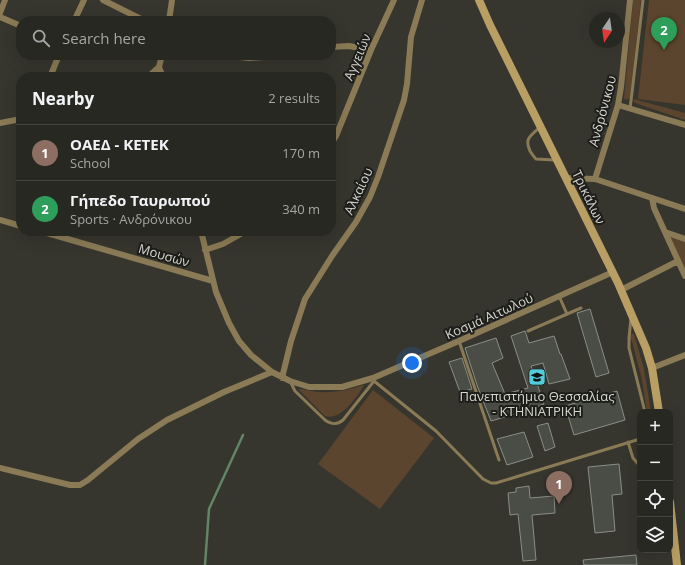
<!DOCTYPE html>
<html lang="en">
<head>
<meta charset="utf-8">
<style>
  :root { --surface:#282822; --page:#34342f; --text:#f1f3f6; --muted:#a5a6a5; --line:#444440; --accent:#8c9099 }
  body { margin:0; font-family:"Open Sans",sans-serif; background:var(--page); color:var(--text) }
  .controls { position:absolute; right:12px; bottom:12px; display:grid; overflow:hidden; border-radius:8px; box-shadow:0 4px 16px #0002 }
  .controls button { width:36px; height:36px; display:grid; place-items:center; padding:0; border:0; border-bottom:1px solid var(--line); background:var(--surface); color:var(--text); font:20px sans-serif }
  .compass { position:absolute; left:589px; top:12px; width:36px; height:36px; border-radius:50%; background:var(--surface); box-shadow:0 4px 16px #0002; rotate:193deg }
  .you { position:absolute; left:412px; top:363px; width:14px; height:14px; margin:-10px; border:3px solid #fff; border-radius:50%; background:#1a73e8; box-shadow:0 0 0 6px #1a73e833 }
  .badge { display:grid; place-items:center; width:26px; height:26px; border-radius:50%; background:var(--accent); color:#fff; font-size:13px; font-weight:700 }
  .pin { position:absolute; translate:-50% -33px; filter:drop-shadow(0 1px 2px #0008) }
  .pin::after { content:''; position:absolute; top:21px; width:14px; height:12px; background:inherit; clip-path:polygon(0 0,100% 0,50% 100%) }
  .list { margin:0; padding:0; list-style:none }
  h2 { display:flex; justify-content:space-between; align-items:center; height:52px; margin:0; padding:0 16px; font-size:17px }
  h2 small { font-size:13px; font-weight:400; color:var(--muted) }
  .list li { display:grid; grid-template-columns:26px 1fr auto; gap:12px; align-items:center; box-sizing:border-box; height:56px; padding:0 16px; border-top:1px solid var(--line) }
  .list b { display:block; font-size:15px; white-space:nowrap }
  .list p { margin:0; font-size:13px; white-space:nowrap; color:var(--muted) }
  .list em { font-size:13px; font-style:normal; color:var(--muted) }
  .icon { flex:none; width:22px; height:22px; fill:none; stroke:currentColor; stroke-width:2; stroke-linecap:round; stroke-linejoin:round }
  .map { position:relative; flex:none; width:685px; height:565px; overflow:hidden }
  .search { position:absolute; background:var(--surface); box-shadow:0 4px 16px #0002; left:16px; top:16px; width:320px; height:44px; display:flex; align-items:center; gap:10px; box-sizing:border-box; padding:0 14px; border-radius:16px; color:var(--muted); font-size:15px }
  .panel { position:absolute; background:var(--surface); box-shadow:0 4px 16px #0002; left:16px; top:72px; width:320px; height:164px; border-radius:16px }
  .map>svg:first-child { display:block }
</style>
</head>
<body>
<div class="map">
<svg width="685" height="565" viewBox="0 0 685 565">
  <rect width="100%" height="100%" fill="#36362e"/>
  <path fill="#5c452e" d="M633 0H641L630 98 626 100 624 98Z
    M649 0H685V105L638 99Z
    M634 99 685 113V120L638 104 634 102Z
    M666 234 685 240V275Z
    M632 334H634L644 369 651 412H647L642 380 632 341 630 339V336Z
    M363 385H364C357 397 341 421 325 416L298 389C304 389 311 391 317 392 332 393 350 390 363 385Z
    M373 390 434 438 380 509 318 464Z"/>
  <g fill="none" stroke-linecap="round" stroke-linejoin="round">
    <path stroke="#628565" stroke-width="2.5" d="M205 565 209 509 243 435"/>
  </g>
  <path fill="#494d45" stroke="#8a8e85" d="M590 309 609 373 596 377 577 313Z
    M525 331 529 343 554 336 560 354H561L570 379 549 384 543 363 531 366 544 404 529 410 491 421 478 388 465 348 496 338 503 358 492 363 505 394 528 388 511 336Z
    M462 358 472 389 460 392 449 362Z
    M617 391 625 420 574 435 565 406Z
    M548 423 555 447 545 451 537 426Z
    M524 432 533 457 507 465 497 439Z
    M619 464 622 494 612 495 615 531 595 533 588 467Z
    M529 486 530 498 554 496 555 513 532 515 536 560 523 561 518 514 510 515 508 493 516 492V488Z
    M636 555 637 565H584L583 560Z"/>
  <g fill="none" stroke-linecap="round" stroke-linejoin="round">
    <path stroke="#8a7a55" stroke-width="3" d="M630 109 643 0
      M540 127C531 136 524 138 530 151 532 154 533 156 536 159L555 160
      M559 296 567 314
      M631 318 629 338V348L645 412
      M528 331 581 308
      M459 341 499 460
      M290 381 295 391 325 420C332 425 337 425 343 420L374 381 373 380
      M374 381 436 431 483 479 491 483H496L640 439
      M628 442 633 458 640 466"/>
    <path stroke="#8a7a55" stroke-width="6" d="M103 0 145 21
      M0 13 5 0
      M0 17 21 26
      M74 21 84 0
      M169 21 172 0
      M331 47 349 46 371 50
      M162 55 159 67 163 77
      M222 55 249 58 290 55
      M50 77 59 55
      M148 77 159 67
      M618 105 685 125
      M0 123 21 119
      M331 144 336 136 371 50 394 0
      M566 178 595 179 685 209
      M595 179 618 105 621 87 630 0
      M652 198 654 208 685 276
      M0 220 21 226
      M40 231 213 281
      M201 231 216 292 229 323 239 341 251 355 272 372 290 381 309 387H342L373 378 459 341 613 272
      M665 232 685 239
      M205 250 223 244 246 231
      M621 290 678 261
      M652 368 685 355
      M282 378 291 341 305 299 332 256 356 222 370 197 378 177 404 100 407 84 411 37 422 0
      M0 468 70 485H80L88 480 138 439 167 420 224 392 272 372"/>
    <path stroke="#ba9f64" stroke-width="8" d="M479 0 490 25 618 283 646 348 652 368 659 412
      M670 502 677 565"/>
  </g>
  <defs>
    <symbol id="university-square" viewBox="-11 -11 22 22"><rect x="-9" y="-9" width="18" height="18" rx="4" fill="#53cbda" stroke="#1d1d1a"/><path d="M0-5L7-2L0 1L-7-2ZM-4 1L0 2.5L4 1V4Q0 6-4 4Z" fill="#111"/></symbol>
  </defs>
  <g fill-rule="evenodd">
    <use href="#university-square" x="527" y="367" width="20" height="20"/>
  </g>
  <g text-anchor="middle" stroke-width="4" stroke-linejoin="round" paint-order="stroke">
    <g font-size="13" fill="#d6d6d1" stroke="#1d1d1a">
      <text transform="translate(357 57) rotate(-67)" y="5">Αγγειών</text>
      <text transform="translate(602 111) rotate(-75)" y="5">Ανδρόνικου</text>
      <text transform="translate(358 191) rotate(-65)" y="5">Αλκαίου</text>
      <text transform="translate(589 197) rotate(64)" y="5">Τρικάλων</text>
      <text transform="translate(164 255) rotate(16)" y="5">Μουσών</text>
      <text transform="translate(489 316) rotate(-24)" y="5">Κοσμά Αιτωλού</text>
    </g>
    <g font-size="13" fill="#d6d6d1" stroke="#1d1d1a">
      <text x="537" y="401">Πανεπιστήμιο Θεσσαλίας<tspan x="537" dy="15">- ΚΤΗΝΙΑΤΡΙΚΗ</tspan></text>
    </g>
  </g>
</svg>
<div class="controls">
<button>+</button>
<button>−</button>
<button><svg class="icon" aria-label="locate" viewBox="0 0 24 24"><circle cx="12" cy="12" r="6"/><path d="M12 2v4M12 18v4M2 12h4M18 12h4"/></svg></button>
<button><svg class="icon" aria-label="layers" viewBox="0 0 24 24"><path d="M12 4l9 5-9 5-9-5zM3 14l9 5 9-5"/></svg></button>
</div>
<svg class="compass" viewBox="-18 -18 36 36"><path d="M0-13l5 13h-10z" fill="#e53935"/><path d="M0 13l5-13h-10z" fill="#a5a6a5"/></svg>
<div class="you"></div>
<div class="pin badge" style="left:559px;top:504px;background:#8d6e63">1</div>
<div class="pin badge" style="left:664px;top:50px;background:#2e9e5b">2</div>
<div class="search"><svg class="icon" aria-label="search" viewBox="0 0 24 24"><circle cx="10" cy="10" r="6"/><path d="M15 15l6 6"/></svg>Search here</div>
<section class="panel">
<h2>Nearby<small>2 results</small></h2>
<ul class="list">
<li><span class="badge" style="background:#8d6e63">1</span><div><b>ΟΑΕΔ - ΚΕΤΕΚ</b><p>School</p></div><em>170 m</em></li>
<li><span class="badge" style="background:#2e9e5b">2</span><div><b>Γήπεδο Ταυρωπού</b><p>Sports · Ανδρόνικου</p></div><em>340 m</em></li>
</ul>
</section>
</div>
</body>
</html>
